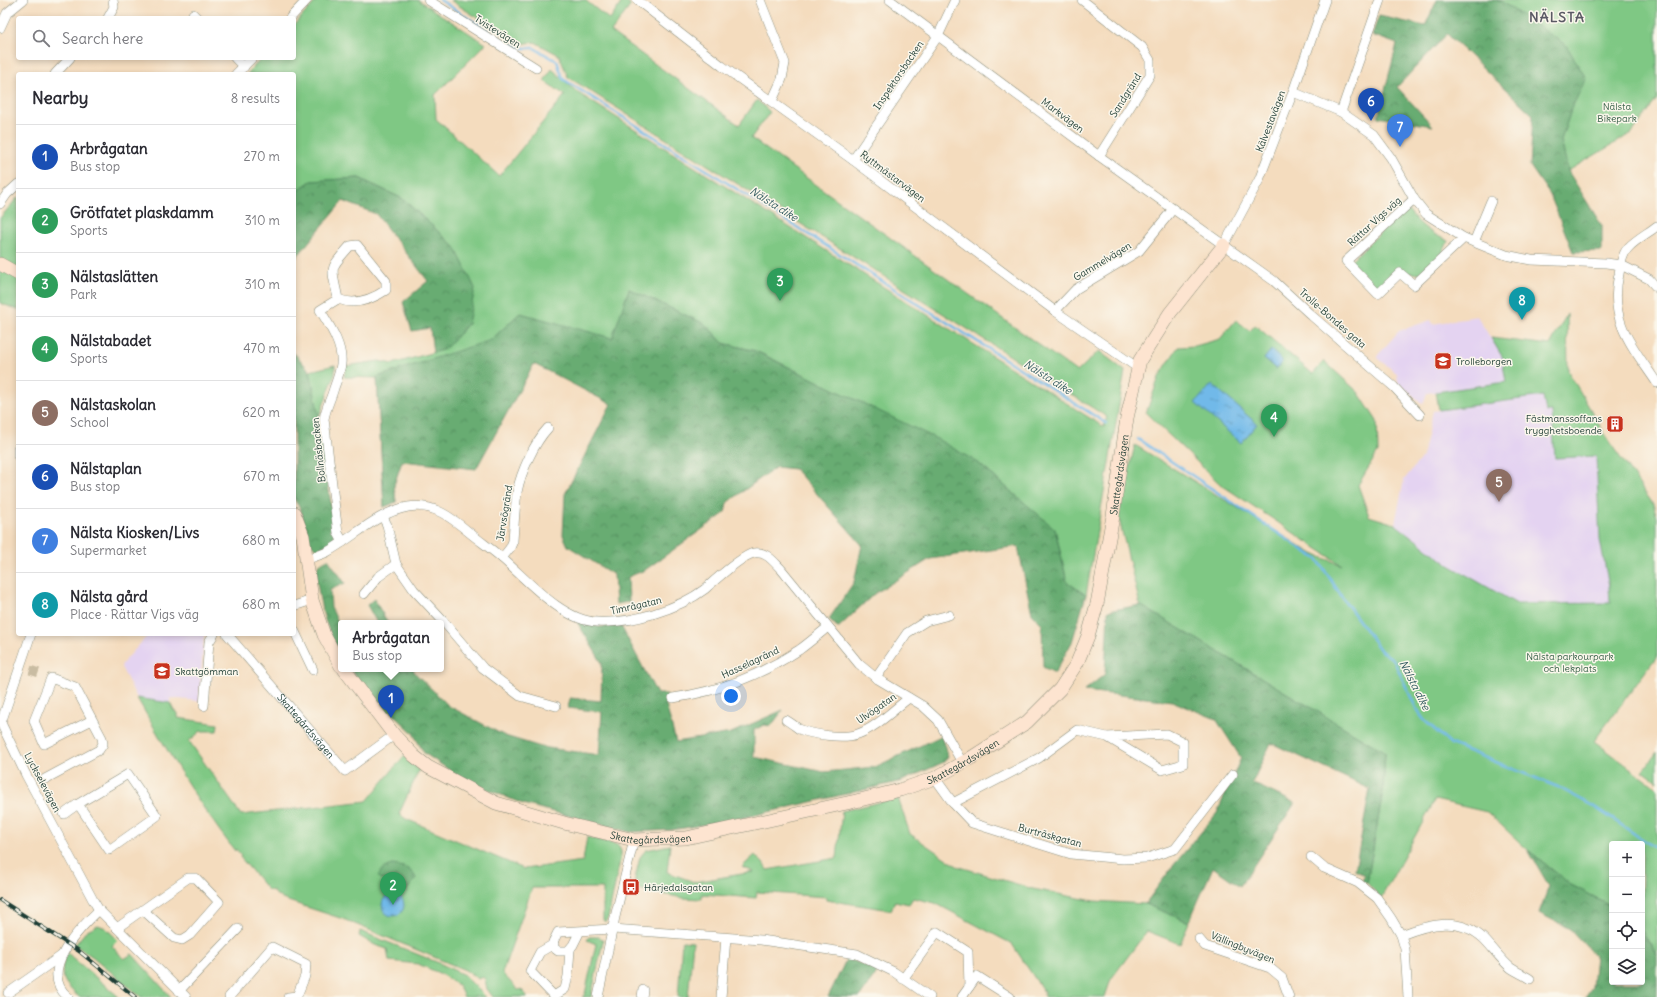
<!DOCTYPE html>
<html lang="en">
<head>
<meta charset="utf-8">
<style>
  :root { --surface:#fff; --page:#f7f7f7; --text:#2b2b33; --muted:#7c7c81; --line:#e1e1e2; --accent:#c8321e }
  body { margin:0; font-family:Delius,sans-serif; background:var(--page); color:var(--text) }
  .controls { position:absolute; right:12px; bottom:12px; display:grid; overflow:hidden; border-radius:4px; box-shadow:0 2px 6px #0003 }
  .controls button { width:36px; height:36px; display:grid; place-items:center; padding:0; border:0; border-bottom:1px solid var(--line); background:var(--surface); color:var(--text); font:20px sans-serif }
  .you { position:absolute; left:731px; top:696px; width:14px; height:14px; margin:-10px; border:3px solid #fff; border-radius:50%; background:#1a73e8; box-shadow:0 0 0 6px #1a73e833 }
  .badge { display:grid; place-items:center; width:26px; height:26px; border-radius:50%; background:var(--accent); color:#fff; font-size:13px; font-weight:700 }
  .pin { position:absolute; translate:-50% -33px; filter:drop-shadow(0 1px 2px #0008) }
  .pin::after { content:''; position:absolute; top:21px; width:14px; height:12px; background:inherit; clip-path:polygon(0 0,100% 0,50% 100%) }
  .popup { position:absolute; left:338px; top:620px; width:106px; height:52px; box-sizing:border-box; display:grid; place-content:center; border-radius:4px; background:var(--surface); filter:drop-shadow(0 1px 3px #0005); font-size:13px; white-space:nowrap; color:var(--muted) }
  .popup b { font-size:15px; color:var(--text) }
  .popup::after { content:''; position:absolute; left:50%; top:100%; margin-left:-8px; border:8px solid transparent; border-top-color:var(--surface) }
  .list { margin:0; padding:0; list-style:none }
  h2 { display:flex; justify-content:space-between; align-items:center; height:52px; margin:0; padding:0 16px; font-size:17px }
  h2 small { font-size:13px; font-weight:400; color:var(--muted) }
  .list li { display:grid; grid-template-columns:26px 1fr auto; gap:12px; align-items:center; box-sizing:border-box; height:64px; padding:0 16px; border-top:1px solid var(--line) }
  .list b { display:block; font-size:15px; white-space:nowrap }
  .list p { margin:0; font-size:13px; white-space:nowrap; color:var(--muted) }
  .list em { font-size:13px; font-style:normal; color:var(--muted) }
  .icon { flex:none; width:22px; height:22px; fill:none; stroke:currentColor; stroke-width:2; stroke-linecap:round; stroke-linejoin:round }
  .map { position:relative; flex:none; width:1657px; height:997px; overflow:hidden }
  .search { position:absolute; background:var(--surface); box-shadow:0 2px 6px #0003; left:16px; top:16px; width:280px; height:44px; display:flex; align-items:center; gap:10px; box-sizing:border-box; padding:0 14px; border-radius:4px; color:var(--muted); font-size:15px }
  .panel { position:absolute; background:var(--surface); box-shadow:0 2px 6px #0003; left:16px; top:72px; width:280px; height:564px; border-radius:4px }
  .map>svg:first-child { display:block }
</style>
</head>
<body>
<div class="map">
<svg width="1657" height="997" viewBox="0 0 1657 997">
  <defs>
    <pattern id="forest-crowns" width="20" height="18" patternUnits="userSpaceOnUse"><rect width="20" height="18" fill="#67ac72"/><path d="M2 6a3 3 0 1 1 6 0M12 15a3 3 0 1 1 6 0" fill="none" stroke="#548d5e"/></pattern>
    <pattern id="water-ripples" width="26" height="14" patternUnits="userSpaceOnUse"><rect width="26" height="14" fill="#71b9e9"/><path d="M2 4q2-2 4 0t4 0M15 11q2-2 4 0t4 0" fill="none" stroke="#5c98be"/></pattern>
  </defs>
  <rect width="100%" height="100%" fill="#fbf7ec"/>
  <filter id="ink" filterUnits="userSpaceOnUse"><feTurbulence type="fractalNoise" baseFrequency=".025" numOctaves="2"/><feDisplacementMap in="SourceGraphic" scale="8" xChannelSelector="R" yChannelSelector="G"/><feConvolveMatrix kernelMatrix="1 2 1 2 8 2 1 2 1" color-interpolation-filters="sRGB"/></filter>
  <filter id="wash" filterUnits="userSpaceOnUse"><feTurbulence type="fractalNoise" baseFrequency=".012" numOctaves="4" result="noise"/><feDisplacementMap in="SourceGraphic" scale="16" xChannelSelector="R" yChannelSelector="G"/><feGaussianBlur stdDeviation="0.9" result="paint"/><feColorMatrix in="noise" values="0 0 0 0 0 0 0 0 0 0 0 0 0 0 0 0 0 1.4 0 .05"/><feComposite in="paint" operator="in"/></filter>
  <g filter="url(#wash)">
    <rect width="100%" height="100%" fill="#f4dcbe"/>
    <path fill="#e4d3f1" d="M1477 316 1506 363 1503 364 1506 382 1427 393 1423 404 1398 383 1397 374 1378 358V355L1399 331 1431 320 1433 324Z
      M1543 396 1546 412H1552L1596 456 1600 540 1609 586 1610 603 1517 604 1449 565 1395 524 1404 480 1422 457 1433 411Z
      M149 634H204L199 701 170 698V703L137 698 121 667 122 664Z"/>
    <path fill="#7fc884" stroke="#4f825c" d="M317 0H418L486 44 435 95 436 119 499 176 565 95 544 81 552 69 578 93 1104 427 1107 417 568 77 559 55 535 42 518 44 450 0H585L610 20 623 0H625L631 5 611 32 739 125 757 100 770 112 751 138 1077 372 1099 351 1125 371 1086 595 1067 582 1055 529 977 462 866 405 756 351 723 343 705 324 629 289 613 339 520 313 491 340 402 460 394 485 396 502 384 507 377 378 344 377 346 366 379 361 392 364 445 349 455 247 403 199 359 178 311 181 294 193V74H247L262 58H294V25Z
      M1496 0H1657V99L1632 133 1568 171 1561 140 1571 110 1502 2Z
      M18 197V310L0 303V218Z
      M1407 208C1420 226 1429 232 1448 241L1442 255 1420 274 1408 273 1398 269 1376 288 1350 261Z
      M1567 314 1568 371 1610 443 1653 504 1657 517V656L1594 741 1657 788V954L1642 931V844H1612V906L1571 885 1528 850 1487 812 1435 800 1381 898 1367 883 1383 791 1385 752 1140 605 1118 515 1135 445 1313 554 1342 565 1220 484 1146 413 1159 377 1178 347 1195 346 1220 339 1236 320 1250 331 1255 325 1313 374 1324 361 1358 392 1377 421 1378 452 1358 485 1369 516 1395 524 1449 565 1517 604 1610 603 1609 586 1600 540 1596 456 1555 458 1552 412H1546L1543 396 1439 410 1436 392 1506 382 1503 364 1506 363 1491 338 1550 345Z
      M335 365V374L319 417 310 371Z
      M137 698 170 703 174 711 178 713V718L218 724 217 731H201L189 741 241 815 367 801 404 756 419 770 399 814 406 819 524 869 583 861 587 837 618 845 621 851V856L608 918 605 922 603 920V888H532L502 973 518 990 521 989 528 997H493L487 989 485 979 482 977 478 979 465 970 343 919 282 899 273 892 274 891 268 890 240 857 241 855 236 849 235 851C197 803 167 750 137 698Z
      M1657 752V781L1643 771Z
      M898 798 910 834 957 866 1033 889 1094 901 1145 904 1189 922 1180 944 1147 931 1111 979 1105 997H1044V992L1012 944 935 903 913 898 909 904 895 901 891 910 826 900V897L757 892 756 898 702 894V899L683 898 633 888 640 857 646 850 670 845 667 872 694 882 754 872 742 867 755 855 763 863 767 870 837 858 842 811Z
      M98 925 106 928 118 940 112 946 124 959 132 954 171 997H141L93 957 75 945 87 930Z
      M360 931 439 963 464 975 486 997H464L458 985 439 973 418 964 389 961 387 949 375 945 359 936Z
      M589 937H600L603 941 591 997H582L585 994 596 944 587 940Z
      M682 941 693 942 688 997H678Z
      M67 952 73 958 119 997H79C62 982 58 974 67 952Z"/>
    <path fill="url(#forest-crowns)" stroke="#437453" d="M1437 0H1496L1502 2 1566 45 1586 78 1571 110 1561 140 1568 171 1602 226V251L1573 252 1550 195 1530 166 1533 115 1447 34 1397 87 1433 126 1378 117 1397 44 1372 35 1379 16 1425 26Z
      M359 178 403 199 455 247 475 288 468 324 445 349 433 353 430 328 412 331 403 302 428 281 376 214 343 201 294 260V193L311 181Z
      M629 289 705 324 723 343 755 351 937 439 977 462 1055 529 1067 582 1086 595 1072 642 1055 673 1043 667 1042 624 1032 614 1018 546 930 559 874 594 838 628 829 619 854 582 862 545 795 469 776 467 727 503 725 513 645 570 628 577 629 602 616 604 614 575 568 546 563 535 565 494 611 404 534 364 476 469 402 461 394 485 396 502 384 507 377 377 491 340 520 313 612 338Z
      M294 353 310 371 319 417 335 535C332 543 324 549 315 548L311 544 300 508 294 499Z
      M328 559 345 583 330 590 331 608 341 627V656C328 631 322 616 318 588 317 582 315 575 317 569 318 564 323 561 328 559Z
      M374 599 388 623H377L367 605Z
      M1140 605 1385 752 1383 791 1367 883 1362 881 1364 875 1355 870 1370 789 1271 743 1252 783 1295 803 1240 886 1213 867 1189 922 1145 904 1173 866 1217 813 1241 758 1216 719 1172 701 1084 691 1105 674 1108 611Z
      M577 622 600 627 621 626 657 694H667L666 705 676 742 731 733 783 710 771 726 764 725 754 730V757L824 772 875 767 941 736 948 756 944 762 902 781 742 818 672 830 630 832 523 804 461 778 424 753 413 733 390 711 386 714 350 669H413L415 673 449 706 505 736 541 747 599 755 602 712 568 708 570 698 601 701 602 663Z
      M1528 850 1571 885 1612 906V982H1642V931L1657 954V997H1585L1592 987 1595 956 1570 929 1539 913 1549 886Z
      M392 865C403 866 411 868 416 878L406 892V888C399 879 389 883 380 879L378 876C382 870 384 867 392 865Z
      M847 958 878 971 860 997H828Z"/>
    <path fill="url(#water-ripples)" stroke="#487b8e" d="M1271 350 1283 361 1276 369 1264 359Z
      M1212 384 1257 424 1241 443 1195 403Z
      M382 905a11 11 0 1 1 22 0a11 11 0 1 1-22 0Z"/>
    <g fill="none" stroke-linecap="round" stroke-linejoin="round">
      <path stroke="#71b9e9" stroke-width="2.5" d="M440 0 508 43 522 48H534L557 61 563 79 1106 423
        M1138 439 1318 560 1344 600 1381 651 1393 659 1417 710 1424 720 1451 744 1558 787 1593 806 1657 849"/>
    </g>
  </g>
  <g filter="url(#ink)">
    <g fill="none" stroke-linecap="round" stroke-linejoin="round">
      <path stroke="#c9bca2" stroke-width="9" stroke-dasharray="9 4.5" stroke-linecap="butt" d="M30 670 42 674"/>
      <defs>
        <g id="street">
          <path d="M428 0 536 68"/>
          <path d="M637 0 722 66 853 160 1055 311 1138 368"/>
          <path d="M760 0 785 63 782 79 772 101"/>
          <path d="M890 0 1099 156 1274 281 1312 316 1394 387 1420 415"/>
          <path d="M1082 0 1142 47 1150 60V75L1099 156"/>
          <path d="M193 14 197 18"/>
          <path d="M108 18 114 7 113 0"/>
          <path d="M290 18 307 0"/>
          <path d="M0 28 7 13 23 0"/>
          <path d="M235 58 244 67"/>
          <path d="M55 74 70 58"/>
          <path d="M236 74 252 58"/>
          <path d="M1293 92 1341 112 1374 135 1391 158 1414 199 1426 214 1464 238 1506 255 1531 260 1606 263 1621 265 1649 279 1657 288"/>
          <path d="M1341 112 1380 0"/>
          <path d="M853 160 938 36 955 0"/>
          <path d="M1414 199 1346 261 1378 294 1400 273 1414 285 1464 238"/>
          <path d="M0 204 7 194 18 184"/>
          <path d="M1657 226C1648 233 1635 240 1628 248 1622 254 1620 267 1619 274 1608 321 1633 347 1657 383"/>
          <path d="M1474 242 1491 201"/>
          <path d="M1224 245 1259 180 1293 92 1325 0"/>
          <path d="M338 299C332 267 327 271 350 246L357 245 386 281V290C371 300 355 306 338 299L320 310C329 325 343 345 341 364 340 372 337 380 334 388 331 399 326 407 324 419L338 533 343 542"/>
          <path d="M1055 311 1076 289 1139 251 1173 209"/>
          <path d="M18 448V456"/>
          <path d="M383 517 387 525 396 564 414 590 443 621 483 668 520 696 556 706"/>
          <path d="M502 558 510 548 513 541C514 525 515 508 517 492 521 472 534 443 548 428"/>
          <path d="M307 559C313 557 321 555 327 552 353 538 378 512 408 507 434 503 452 518 470 533 481 542 493 550 503 559 528 581 563 621 597 622 630 624 679 609 705 589 715 580 743 555 754 553 766 551 773 561 781 569L859 664 876 678 923 706 938 720 963 764"/>
          <path d="M364 594 378 577 396 564"/>
          <path d="M294 606 312 600"/>
          <path d="M294 630 313 670"/>
          <path d="M31 634 1 723 26 775 93 900 99 910 186 997"/>
          <path id="s1" d="M227 634 345 771 394 735"/>
          <path d="M876 678 907 633 926 621 949 615"/>
          <path d="M673 698C720 691 759 676 799 650 809 643 819 634 828 627"/>
          <path d="M204 706 209 642 214 634"/>
          <path d="M786 720C791 723 795 726 799 729 813 735 844 739 858 734 877 727 893 710 909 698"/>
          <path d="M935 778 953 803 972 823 1071 854 1123 859 1147 858 1175 849 1233 774"/>
          <path d="M45 779 99 750 103 744 102 738 75 687 51 678 34 721 44 744 92 720"/>
          <path d="M953 803 1039 758 1077 730 1107 737 1167 734 1183 742V764L1162 770 1107 737"/>
          <path d="M64 814 78 804 109 850 157 816 128 774 78 804"/>
          <path d="M1311 857 1324 868 1358 883 1377 898 1391 918 1401 935 1405 949 1408 997"/>
          <path d="M117 928 188 878H196L219 902 190 935 182 940 174 938 143 910"/>
          <path d="M580 931 573 945 568 951H558L554 948 553 942 558 932 613 929 761 940 857 954 894 972 930 997"/>
          <path d="M1401 935C1429 924 1460 916 1484 939 1493 948 1501 960 1511 968 1517 972 1524 975 1530 979"/>
          <path d="M1199 939 1205 946 1270 968 1282 978 1289 997"/>
          <path d="M554 944 540 952 530 971 554 996 565 989 568 976 570 950"/>
          <path d="M903 979 937 932 968 952 969 987"/>
          <path d="M179 991 238 929"/>
          <path d="M8 993 61 956"/>
          <path d="M68 997C37 971 79 929 99 910"/>
          <path d="M229 997 272 947 306 964 305 976 297 996 288 997"/>
          <path d="M598 997 615 917 634 840"/>
          <path d="M642 997 643 990"/>
          <path d="M721 997 726 938"/>
          <path d="M962 997 977 976 1010 997"/>
        </g>
        <g id="secondary">
          <path d="M0 264 18 274"/>
          <path d="M294 513 303 536 312 600 324 635 341 666"/>
          <path id="s2" d="M344 669 394 735 414 756 428 767 496 803 564 823 634 840 686 838 856 801 900 790 935 778 971 758 1027 722 1060 689 1077 663 1088 636 1097 604 1113 516 1127 418 1140 360 1170 313 1224 245"/>
        </g>
      </defs>
      <use href="#street" stroke="#8a8c79" stroke-width="10"/>
      <use href="#secondary" stroke="#8a8c79" stroke-width="14"/>
      <use href="#street" stroke="#fff" stroke-width="9"/>
      <use href="#secondary" stroke="#fde4d0" stroke-width="13"/>
      <defs>
        <path id="rail" d="M0 900 79 951 135 997"/>
      </defs>
      <use href="#rail" stroke="#1f3d34" stroke-width="4"/>
      <use href="#rail" stroke="#fbf7ec" stroke-width="2.5" stroke-dasharray="8" stroke-linecap="butt"/>
    </g>
  </g>
  <defs>
    <symbol id="school-square" viewBox="-11 -11 22 22"><rect x="-9" y="-9" width="18" height="18" rx="4" fill="#c8321e" stroke="#fbf7ec"/><path d="M0-5L7-2L0 1L-7-2ZM-4 1L0 2.5L4 1V4Q0 6-4 4Z" fill="#fff"/></symbol>
    <symbol id="building-square" viewBox="-11 -11 22 22"><rect x="-9" y="-9" width="18" height="18" rx="4" fill="#c8321e" stroke="#fbf7ec"/><path d="M-4-6H4V6H1V3H-1V6H-4ZM-2.5-4.3h1.7v1.8h-1.7ZM.8-4.3h1.7v1.8H.8ZM-2.5-1h1.7V.8h-1.7ZM.8-1h1.7V.8H.8Z" fill="#fff"/></symbol>
    <symbol id="bus-square" viewBox="-11 -11 22 22"><rect x="-9" y="-9" width="18" height="18" rx="4" fill="#c8321e" stroke="#fbf7ec"/><path d="M-5-6H5V4H4V6H2V4H-2V6H-4V4H-5ZM-3.5-4V0h7V-4ZM-3.5 1.2v1.5H-2V1.2ZM2 1.2v1.5H3.5V1.2Z" fill="#fff"/></symbol>
  </defs>
  <g fill-rule="evenodd">
    <use href="#school-square" x="1433" y="351" width="20" height="20"/>
    <use href="#building-square" x="1605" y="414" width="20" height="20"/>
    <use href="#school-square" x="152" y="661" width="20" height="20"/>
    <use href="#bus-square" x="621" y="877" width="20" height="20"/>
  </g>
  <g text-anchor="middle" stroke-width="3" stroke-linejoin="round" paint-order="stroke">
    <g font-size="10" fill="#1f3d34" stroke="#fbf7ec">
      <text transform="translate(498 31) rotate(32)" y="4">Tvistevägen</text>
      <text transform="translate(898 75) rotate(-56)" y="4">Inspektorsbacken</text>
      <text transform="translate(1125 95) rotate(-58)" y="4">Sandgränd</text>
      <text transform="translate(1063 115) rotate(37)" y="4">Markvägen</text>
      <text transform="translate(1270 121) rotate(-69)" y="4">Kälvestavägen</text>
      <text transform="translate(893 176) rotate(37)" y="4">Ryttmästarvägen</text>
      <text transform="translate(1374 221) rotate(-42)" y="4">Rättar Vigs väg</text>
      <text transform="translate(1102 261) rotate(-31)" y="4">Gammelvägen</text>
      <text transform="translate(1333 318) rotate(41)" y="4">Trolle-Bondes gata</text>
      <text transform="translate(318 450) rotate(-96)" y="4">Bollnäsbacken</text>
      <text dy="4" stroke="none"><textPath href="#s2" startOffset="1037">Skattegårdsvägen</textPath></text>
      <text transform="translate(504 513) rotate(-81)" y="4">Järvsögränd</text>
      <text transform="translate(636 605) rotate(-13)" y="4">Timrågatan</text>
      <text transform="translate(750 662) rotate(-25)" y="4">Hasselagränd</text>
      <text transform="translate(876 708) rotate(-35)" y="4">Ulvögatan</text>
      <text dy="4" stroke="none"><textPath href="#s1" startOffset="121">Skattegårdsvägen</textPath></text>
      <text dy="4" stroke="none"><textPath href="#s2" startOffset="690">Skattegårdsvägen</textPath></text>
      <text transform="translate(43 782) rotate(62)" y="4">Lyckselevägen</text>
      <text dy="4" stroke="none"><textPath href="#s2" startOffset="366">Skattegårdsvägen</textPath></text>
      <text transform="translate(1050 835) rotate(15)" y="4">Burträskgatan</text>
      <text transform="translate(1243 947) rotate(22)" y="4">Vällingbyvägen</text>
    </g>
    <g font-size="10" fill="#376048" stroke="#fbf7ec">
      <text x="1617" y="110">Nälsta<tspan x="1617" dy="12">Bikepark</tspan></text>
      <text x="1570" y="660">Nälsta parkourpark<tspan x="1570" dy="12">och lekplats</tspan></text>
    </g>
    <g font-size="10" fill="#1f3d34" stroke="#fbf7ec" text-anchor="start">
      <text x="1456" y="365">Trolleborgen</text>
      <text x="1602" y="422" text-anchor="end">Fästmanssoffans<tspan x="1602" dy="12">trygghetsboende</tspan></text>
      <text x="175" y="675">Skattgömman</text>
      <text x="644" y="891">Härjedalsgatan</text>
    </g>
    <g font-size="11" font-style="italic" fill="#345c61" stroke="#fbf7ec">
      <text transform="translate(774 204) rotate(32)" y="4">Nälsta dike</text>
      <text transform="translate(1048 377) rotate(32)" y="4">Nälsta dike</text>
      <text transform="translate(1415 685) rotate(63)" y="4">Nälsta dike</text>
    </g>
    <g font-size="14" font-weight="bold" letter-spacing="1" fill="#5b5a65" stroke="#fbf7ec">
      <text x="1557" y="22">NÄLSTA</text>
    </g>
  </g>
</svg>
<div class="controls">
<button>+</button>
<button>−</button>
<button><svg class="icon" aria-label="locate" viewBox="0 0 24 24"><circle cx="12" cy="12" r="6"/><path d="M12 2v4M12 18v4M2 12h4M18 12h4"/></svg></button>
<button><svg class="icon" aria-label="layers" viewBox="0 0 24 24"><path d="M12 4l9 5-9 5-9-5zM3 14l9 5 9-5"/></svg></button>
</div>
<div class="you"></div>
<div class="pin badge" style="left:391px;top:718px;background:#1a4fb4">1</div>
<div class="popup"><b>Arbrågatan</b>Bus stop</div>
<div class="pin badge" style="left:393px;top:905px;background:#2e9e5b">2</div>
<div class="pin badge" style="left:780px;top:301px;background:#2e9e5b">3</div>
<div class="pin badge" style="left:1274px;top:437px;background:#2e9e5b">4</div>
<div class="pin badge" style="left:1499px;top:502px;background:#8d6e63">5</div>
<div class="pin badge" style="left:1371px;top:121px;background:#1a4fb4">6</div>
<div class="pin badge" style="left:1400px;top:147px;background:#3f7fe0">7</div>
<div class="pin badge" style="left:1522px;top:320px;background:#0f9aa8">8</div>
<div class="search"><svg class="icon" aria-label="search" viewBox="0 0 24 24"><circle cx="10" cy="10" r="6"/><path d="M15 15l6 6"/></svg>Search here</div>
<section class="panel">
<h2>Nearby<small>8 results</small></h2>
<ul class="list">
<li><span class="badge" style="background:#1a4fb4">1</span><div><b>Arbrågatan</b><p>Bus stop</p></div><em>270 m</em></li>
<li><span class="badge" style="background:#2e9e5b">2</span><div><b>Grötfatet plaskdamm</b><p>Sports</p></div><em>310 m</em></li>
<li><span class="badge" style="background:#2e9e5b">3</span><div><b>Nälstaslätten</b><p>Park</p></div><em>310 m</em></li>
<li><span class="badge" style="background:#2e9e5b">4</span><div><b>Nälstabadet</b><p>Sports</p></div><em>470 m</em></li>
<li><span class="badge" style="background:#8d6e63">5</span><div><b>Nälstaskolan</b><p>School</p></div><em>620 m</em></li>
<li><span class="badge" style="background:#1a4fb4">6</span><div><b>Nälstaplan</b><p>Bus stop</p></div><em>670 m</em></li>
<li><span class="badge" style="background:#3f7fe0">7</span><div><b>Nälsta Kiosken/Livs</b><p>Supermarket</p></div><em>680 m</em></li>
<li><span class="badge" style="background:#0f9aa8">8</span><div><b>Nälsta gård</b><p>Place · Rättar Vigs väg</p></div><em>680 m</em></li>
</ul>
</section>
</div>
</body>
</html>
